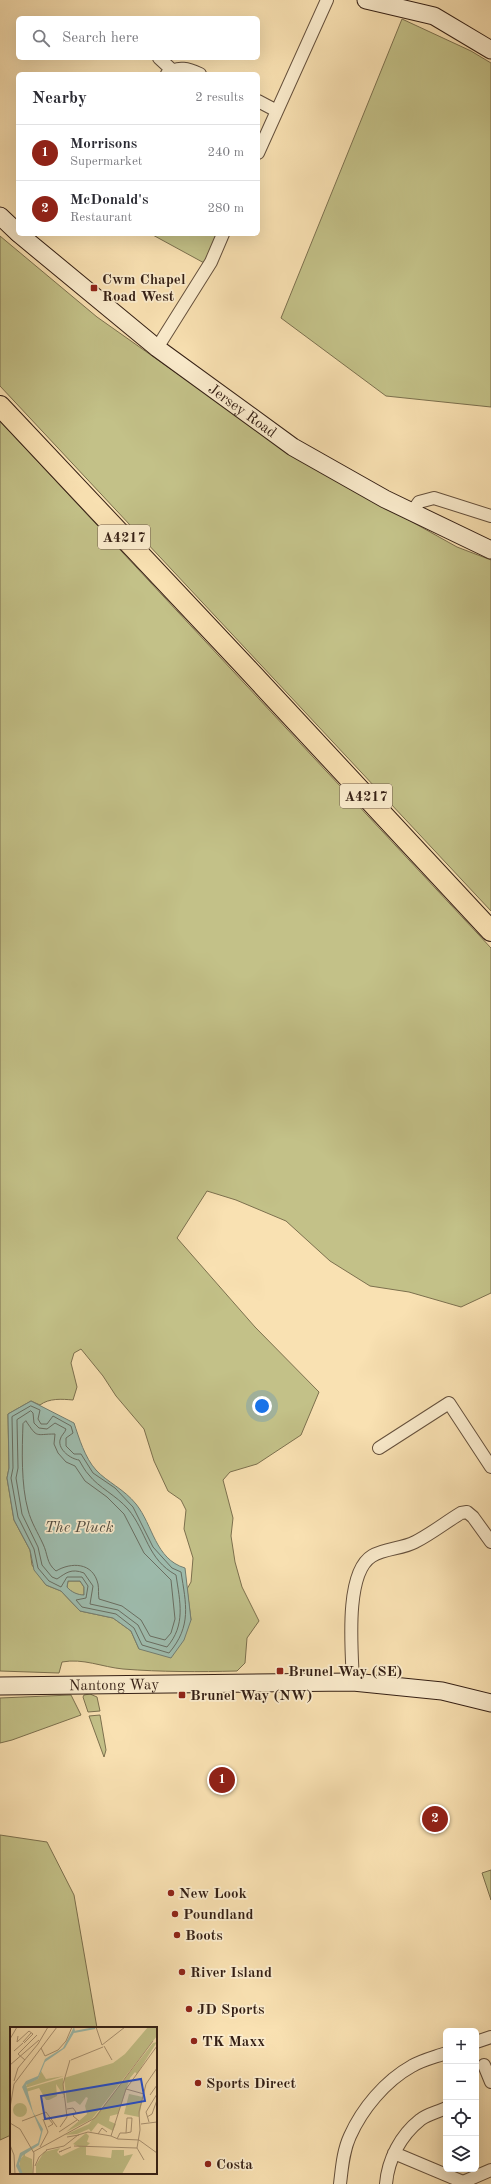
<!DOCTYPE html>
<html lang="en">
<head>
<meta charset="utf-8">
<style>
  :root { --surface:#fff; --page:#f2f2f3; --text:#2b2b33; --muted:#7c7c81; --line:#e1e1e2; --accent:#8f2418 }
  body { margin:0; font-family:"Old Standard TT",serif; background:var(--page); color:var(--text) }
  .controls { position:absolute; right:12px; bottom:12px; display:grid; overflow:hidden; border-radius:6px; box-shadow:0 4px 16px #0002 }
  .controls button { width:36px; height:36px; display:grid; place-items:center; padding:0; border:0; border-bottom:1px solid var(--line); background:var(--surface); color:var(--text); font:20px sans-serif }
  .you { position:absolute; left:262px; top:1406px; width:14px; height:14px; margin:-10px; border:3px solid #fff; border-radius:50%; background:#1a73e8; box-shadow:0 0 0 6px #1a73e833 }
  .badge { display:grid; place-items:center; width:26px; height:26px; border-radius:50%; background:var(--accent); color:#fff; font-size:13px; font-weight:700 }
  .pin { position:absolute; translate:-50% -50%; border:2px solid #fff; box-shadow:0 1px 4px #0006 }
  .list { margin:0; padding:0; list-style:none }
  h2 { display:flex; justify-content:space-between; align-items:center; height:52px; margin:0; padding:0 16px; font-size:17px }
  h2 small { font-size:13px; font-weight:400; color:var(--muted) }
  .list li { display:grid; grid-template-columns:26px 1fr auto; gap:12px; align-items:center; box-sizing:border-box; height:56px; padding:0 16px; border-top:1px solid var(--line) }
  .list b { display:block; font-size:15px; white-space:nowrap }
  .list p { margin:0; font-size:13px; white-space:nowrap; color:var(--muted) }
  .list em { font-size:13px; font-style:normal; color:var(--muted) }
  .icon { flex:none; width:22px; height:22px; fill:none; stroke:currentColor; stroke-width:2; stroke-linecap:round; stroke-linejoin:round }
  .map { position:relative; flex:none; width:491px; height:2184px; overflow:hidden }
  .search { position:absolute; background:var(--surface); box-shadow:0 4px 16px #0002; left:16px; top:16px; width:244px; height:44px; display:flex; align-items:center; gap:10px; box-sizing:border-box; padding:0 14px; border-radius:6px; color:var(--muted); font-size:15px }
  .panel { position:absolute; background:var(--surface); box-shadow:0 4px 16px #0002; left:16px; top:72px; width:244px; height:164px; border-radius:6px }
  .map>svg:first-child { display:block }
</style>
</head>
<body>
<div class="map">
<svg width="491" height="2184" viewBox="0 0 491 2184">
  <rect width="100%" height="100%" fill="#f9e1b2"/>
  <filter id="stains"><feTurbulence type="fractalNoise" baseFrequency=".005" numOctaves="4"/><feColorMatrix values="0 0 0 0 .2 0 0 0 0 .09 0 0 0 0 .02 0 0 0 .5 -.17"/></filter>
  <radialGradient id="worn" r=".72"><stop offset=".6" stop-color="#630" stop-opacity="0"/><stop offset="1" stop-color="#630" stop-opacity=".3"/></radialGradient>
  <path fill="#c3c188" stroke="#7c704e" fill-rule="evenodd" d="M402 19 471 51 491 63V407L386 396 281 318Z
    M151 234H219L206 264Z
    M0 236 97 317 294 456 457 547 491 560V911L0 386Z
    M0 421 491 948V1293L461 1307 409 1292 370 1286 330 1261 286 1221 236 1200 207 1191 177 1238 255 1327 319 1392 301 1435 257 1464 230 1472 223 1480 233 1518 231 1536 235 1562 242 1587 259 1621 247 1638 245 1663 237 1671C199 1672 161 1672 123 1669 102 1667 83 1658 62 1662L59 1673 0 1671ZM81 1349 103 1376 116 1396 144 1429 154 1461 168 1491 181 1500 186 1510 184 1529 193 1558 191 1582 187 1589 191 1620 139 1649 131 1631 113 1618 80 1611 61 1591 46 1585 32 1565 30 1550 14 1520 7 1478 9 1468 8 1414 31 1401 40 1405C49 1398 62 1399 73 1400L77 1387 71 1363 74 1353Z
    M68 1581H80L84 1587V1595C78 1596 71 1592 67 1587Z
    M90 1694 97 1697 100 1711 88 1712 83 1697 84 1695Z
    M71 1695 81 1715 12 1740 0 1743V1698Z
    M100 1715 106 1750 104 1757 89 1716Z
    M0 1835 47 1842 74 1895 97 2028H11V2135L0 2140Z
    M491 1870V1900L482 1873Z"/>
  <path fill="#9ebdaf" stroke="#747e71" fill-rule="evenodd" d="M31 1401 74 1423C79 1438 85 1458 96 1470 107 1482 124 1489 136 1504 153 1525 155 1559 185 1568L191 1620 184 1640 171 1658 139 1649 131 1631 113 1618 80 1611 61 1591 46 1585 34 1570 30 1550 14 1520 7 1478 9 1468 8 1414ZM68 1581H80L84 1587V1595C78 1595 71 1592 67 1587Z"/>
  <g fill="none" stroke-linecap="round" stroke-linejoin="round">
    <path stroke="#696e62" stroke-width="1" d="M31 1406 40 1410 38 1419 41 1424H47L53 1416 71 1426 73 1433 66 1438V1446L74 1454H81L93 1473 115 1488 133 1507 153 1547 172 1568 181 1572C186 1604 192 1626 169 1653L142 1645 134 1628 116 1614 82 1607 76 1600 86 1598 88 1586 82 1577H67L61 1587 49 1581 38 1568 34 1549 18 1517 11 1478 13 1468 12 1417Z
      M31 1411 33 1413 34 1423 39 1428 47 1429 55 1423 66 1429C65 1433 61 1435 60 1440 58 1450 71 1459 79 1460 82 1465 85 1471 89 1475 98 1487 117 1496 128 1509 147 1532 147 1559 176 1575 180 1602 186 1625 167 1647L146 1641 138 1625 118 1610 90 1604 93 1586 84 1573C71 1568 66 1573 57 1579L52 1577 42 1565 38 1547 22 1514 16 1478 18 1468 17 1420Z
      M26 1421C38 1439 35 1434 55 1434L54 1444 58 1453 66 1462 75 1466 85 1481 107 1497 124 1514 144 1553 171 1580 175 1619 171 1633 165 1640 150 1636 141 1620 122 1606 99 1599C98 1594 99 1589 98 1584 93 1562 71 1562 56 1571 46 1563 48 1554 43 1544 38 1533 31 1522 28 1510 21 1485 22 1450 23 1424Z"/>
    <defs>
      <path id="street" d="M159 58 172 70
        M167 74C178 65 189 69 200 74
        M258 101 277 111
        M258 153 327 0
        M157 348 211 262 223 234
        M412 512 419 502 434 498 491 516
        M379 1448 449 1403 491 1467
        M353 1682C352 1653 344 1573 372 1556 385 1548 402 1549 415 1542 431 1534 446 1522 461 1513L467 1512 473 1517 491 1542
        M476 2042 491 2037
        M484 2065 491 2082
        M394 2153 463 2182
        M463 2182 491 2170
        M340 2184C342 2168 343 2151 350 2136 362 2109 385 2081 412 2066 422 2060 435 2057 446 2053
        M386 2184C388 2159 401 2135 420 2120 427 2114 438 2112 446 2108"/>
      <g id="secondary">
        <path d="M366 0 434 16 491 50"/>
        <path d="M0 216 18 233"/>
        <path id="s1" d="M19 234 157 348 293 447 385 499 491 550"/>
        <path id="s2" d="M0 1686 353 1682 442 1691 491 1703"/>
      </g>
      <path id="primary" d="M0 406 241 662 491 931"/>
    </defs>
    <use href="#street" stroke="#65503c" stroke-width="14"/>
    <use href="#secondary" stroke="#341f14" stroke-width="19"/>
    <use href="#primary" stroke="#341f14" stroke-width="22"/>
    <use href="#street" stroke="#fbeccd" stroke-width="12"/>
    <use href="#secondary" stroke="#fbeccd" stroke-width="17"/>
    <use href="#primary" stroke="#f9e1b2" stroke-width="20"/>
  </g>
  <g fill="#8f2418" stroke="#fbeccd" stroke-width="1.5">
    <rect x="90" y="284" width="8" height="8" rx="2"/>
    <rect x="276" y="1667" width="8" height="8" rx="2"/>
    <rect x="178" y="1691" width="8" height="8" rx="2"/>
    <circle cx="171" cy="1893" r="4"/>
    <circle cx="175" cy="1914" r="4"/>
    <circle cx="177" cy="1935" r="4"/>
    <circle cx="182" cy="1972" r="4"/>
    <circle cx="189" cy="2009" r="4"/>
    <circle cx="194" cy="2041" r="4"/>
    <circle cx="198" cy="2083" r="4"/>
    <circle cx="208" cy="2164" r="4"/>
  </g>
  <g text-anchor="middle" stroke-width="3.5" stroke-linejoin="round" paint-order="stroke">
    <g fill="#fbeccd" stroke="#705c4c" stroke-width="1">
      <rect x="98" y="525" width="52" height="24" rx="3"/>
      <rect x="340" y="784" width="52" height="24" rx="3"/>
    </g>
    <g font-size="14" font-weight="bold" fill="#341f14">
      <text x="124" y="542">A4217</text>
      <text x="366" y="801">A4217</text>
    </g>
    <g font-size="15" font-weight="bold" fill="#341f14" stroke="#fbeccd" text-anchor="start">
      <text x="102" y="284">Cwm Chapel<tspan x="102" dy="17">Road West</tspan></text>
      <text x="288" y="1676">Brunel Way (SE)</text>
      <text x="190" y="1700">Brunel Way (NW)</text>
      <text x="179" y="1898">New Look</text>
      <text x="183" y="1919">Poundland</text>
      <text x="185" y="1940">Boots</text>
      <text x="190" y="1977">River Island</text>
      <text x="197" y="2014">JD Sports</text>
      <text x="202" y="2046">TK Maxx</text>
      <text x="206" y="2088">Sports Direct</text>
      <text x="216" y="2169">Costa</text>
    </g>
    <g font-size="15" fill="#341f14" stroke="#fbeccd">
      <text dy="5" stroke="none"><textPath href="#s1" startOffset="285">Jersey Road</textPath></text>
      <text dy="5" stroke="none"><textPath href="#s2" startOffset="114">Nantong Way</textPath></text>
    </g>
    <g font-size="16" font-style="italic" fill="#544e42" stroke="#fbeccd">
      <text x="79" y="1532">The Pluck</text>
    </g>
  </g>
  <g transform="translate(10 2027)">
    <rect width="147" height="147" fill="#f9e1b2"/>
    <path d="M138 0H147V9L82 92 56 105 77 87 75 79 78 71 76 70 70 78 65 74 57 76 54 51 103 36 115 27ZM147 15 127 47 125 45 120 51 108 87 100 89 99 94 106 97 103 104 88 96 81 105 79 102 67 107 55 108 79 97 143 16ZM31 44 36 52 54 49 15 61 18 56 28 52ZM53 51 54 70 52 71 54 69 46 57 47 69 39 73H36L29 61 16 65 15 62ZM119 67 133 70 129 90 114 87ZM3 83a7 7 0 1 1 14 0a7 7 0 1 1-14 0ZM76 106 79 109 77 115 80 116 76 120V128L101 131 102 123H114V129L123 127 112 147H26V138L34 125 50 121 47 125 51 129 70 120 63 117ZM15 126V129L22 132 23 147H13L9 141 10 133Z" fill="#c3c188"/>
    <path d="M64 0 65 4 55 21 35 35 28 52 16 58 23 85 33 102 29 118 12 129 9 137 13 147H10L6 139 10 126 28 116 31 105 12 60 16 54 28 49 35 32 53 21Z" fill="#9ebdaf"/>
    <path fill="none" stroke="#9ebdaf" stroke-width="2" d="M64 5 85 1"/>
    <path fill="none" stroke="#aa9373" stroke-width="1" d="M86 0 92 18M8 9 7 15 19 4 23 7 14 16M0 12 7 0M13 15 21 6M92 18 115 0M94 19 102 33M31 21 35 29 48 23 56 14 62 0M4 24 13 16M15 33 8 27 27 8M61 33 93 20M0 38 29 13M4 54 8 41 28 17 38 0M116 62 134 67M140 68 147 58M0 81 4 57 47 0M57 82 63 81 66 85 63 89 69 94M137 90 142 87 147 73M12 94 36 85 47 100M139 95 136 85 147 67M0 96 10 102 24 126 23 147M131 97 147 95M38 100 43 97 39 92M50 100 57 90 53 57 60 33M49 105 67 93M88 107 92 101 97 105M101 109 108 112 129 113 147 126M57 110 69 108M107 112 110 106H116L121 105 122 91H117L116 106M0 118 4 128 5 147M64 119 127 121M30 120 38 105 33 92M36 123 54 119 68 108 78 105 101 109 116 62 147 19M52 124 49 125 61 120M23 125 85 91 143 14M134 133 127 121 130 103 129 85 136 57 147 41M25 139 29 130 37 123"/>
    <path fill="#1d4ed8" fill-opacity="0.15" stroke="#1d4ed8" stroke-width="2" d="M131 52 135 74 35 92 31 69Z"/>
    <rect width="147" height="147" fill="none" stroke="#341f14" stroke-width="2"/>
  </g>
  <rect width="100%" height="100%" filter="url(#stains)"/>
  <rect width="100%" height="100%" fill="url(#worn)"/>
</svg>
<div class="controls">
<button>+</button>
<button>−</button>
<button><svg class="icon" aria-label="locate" viewBox="0 0 24 24"><circle cx="12" cy="12" r="6"/><path d="M12 2v4M12 18v4M2 12h4M18 12h4"/></svg></button>
<button><svg class="icon" aria-label="layers" viewBox="0 0 24 24"><path d="M12 4l9 5-9 5-9-5zM3 14l9 5 9-5"/></svg></button>
</div>
<div class="you"></div>
<div class="pin badge" style="left:222px;top:1780px">1</div>
<div class="pin badge" style="left:435px;top:1819px">2</div>
<div class="search"><svg class="icon" aria-label="search" viewBox="0 0 24 24"><circle cx="10" cy="10" r="6"/><path d="M15 15l6 6"/></svg>Search here</div>
<section class="panel">
<h2>Nearby<small>2 results</small></h2>
<ul class="list">
<li><span class="badge">1</span><div><b>Morrisons</b><p>Supermarket</p></div><em>240 m</em></li>
<li><span class="badge">2</span><div><b>McDonald's</b><p>Restaurant</p></div><em>280 m</em></li>
</ul>
</section>
</div>
</body>
</html>
